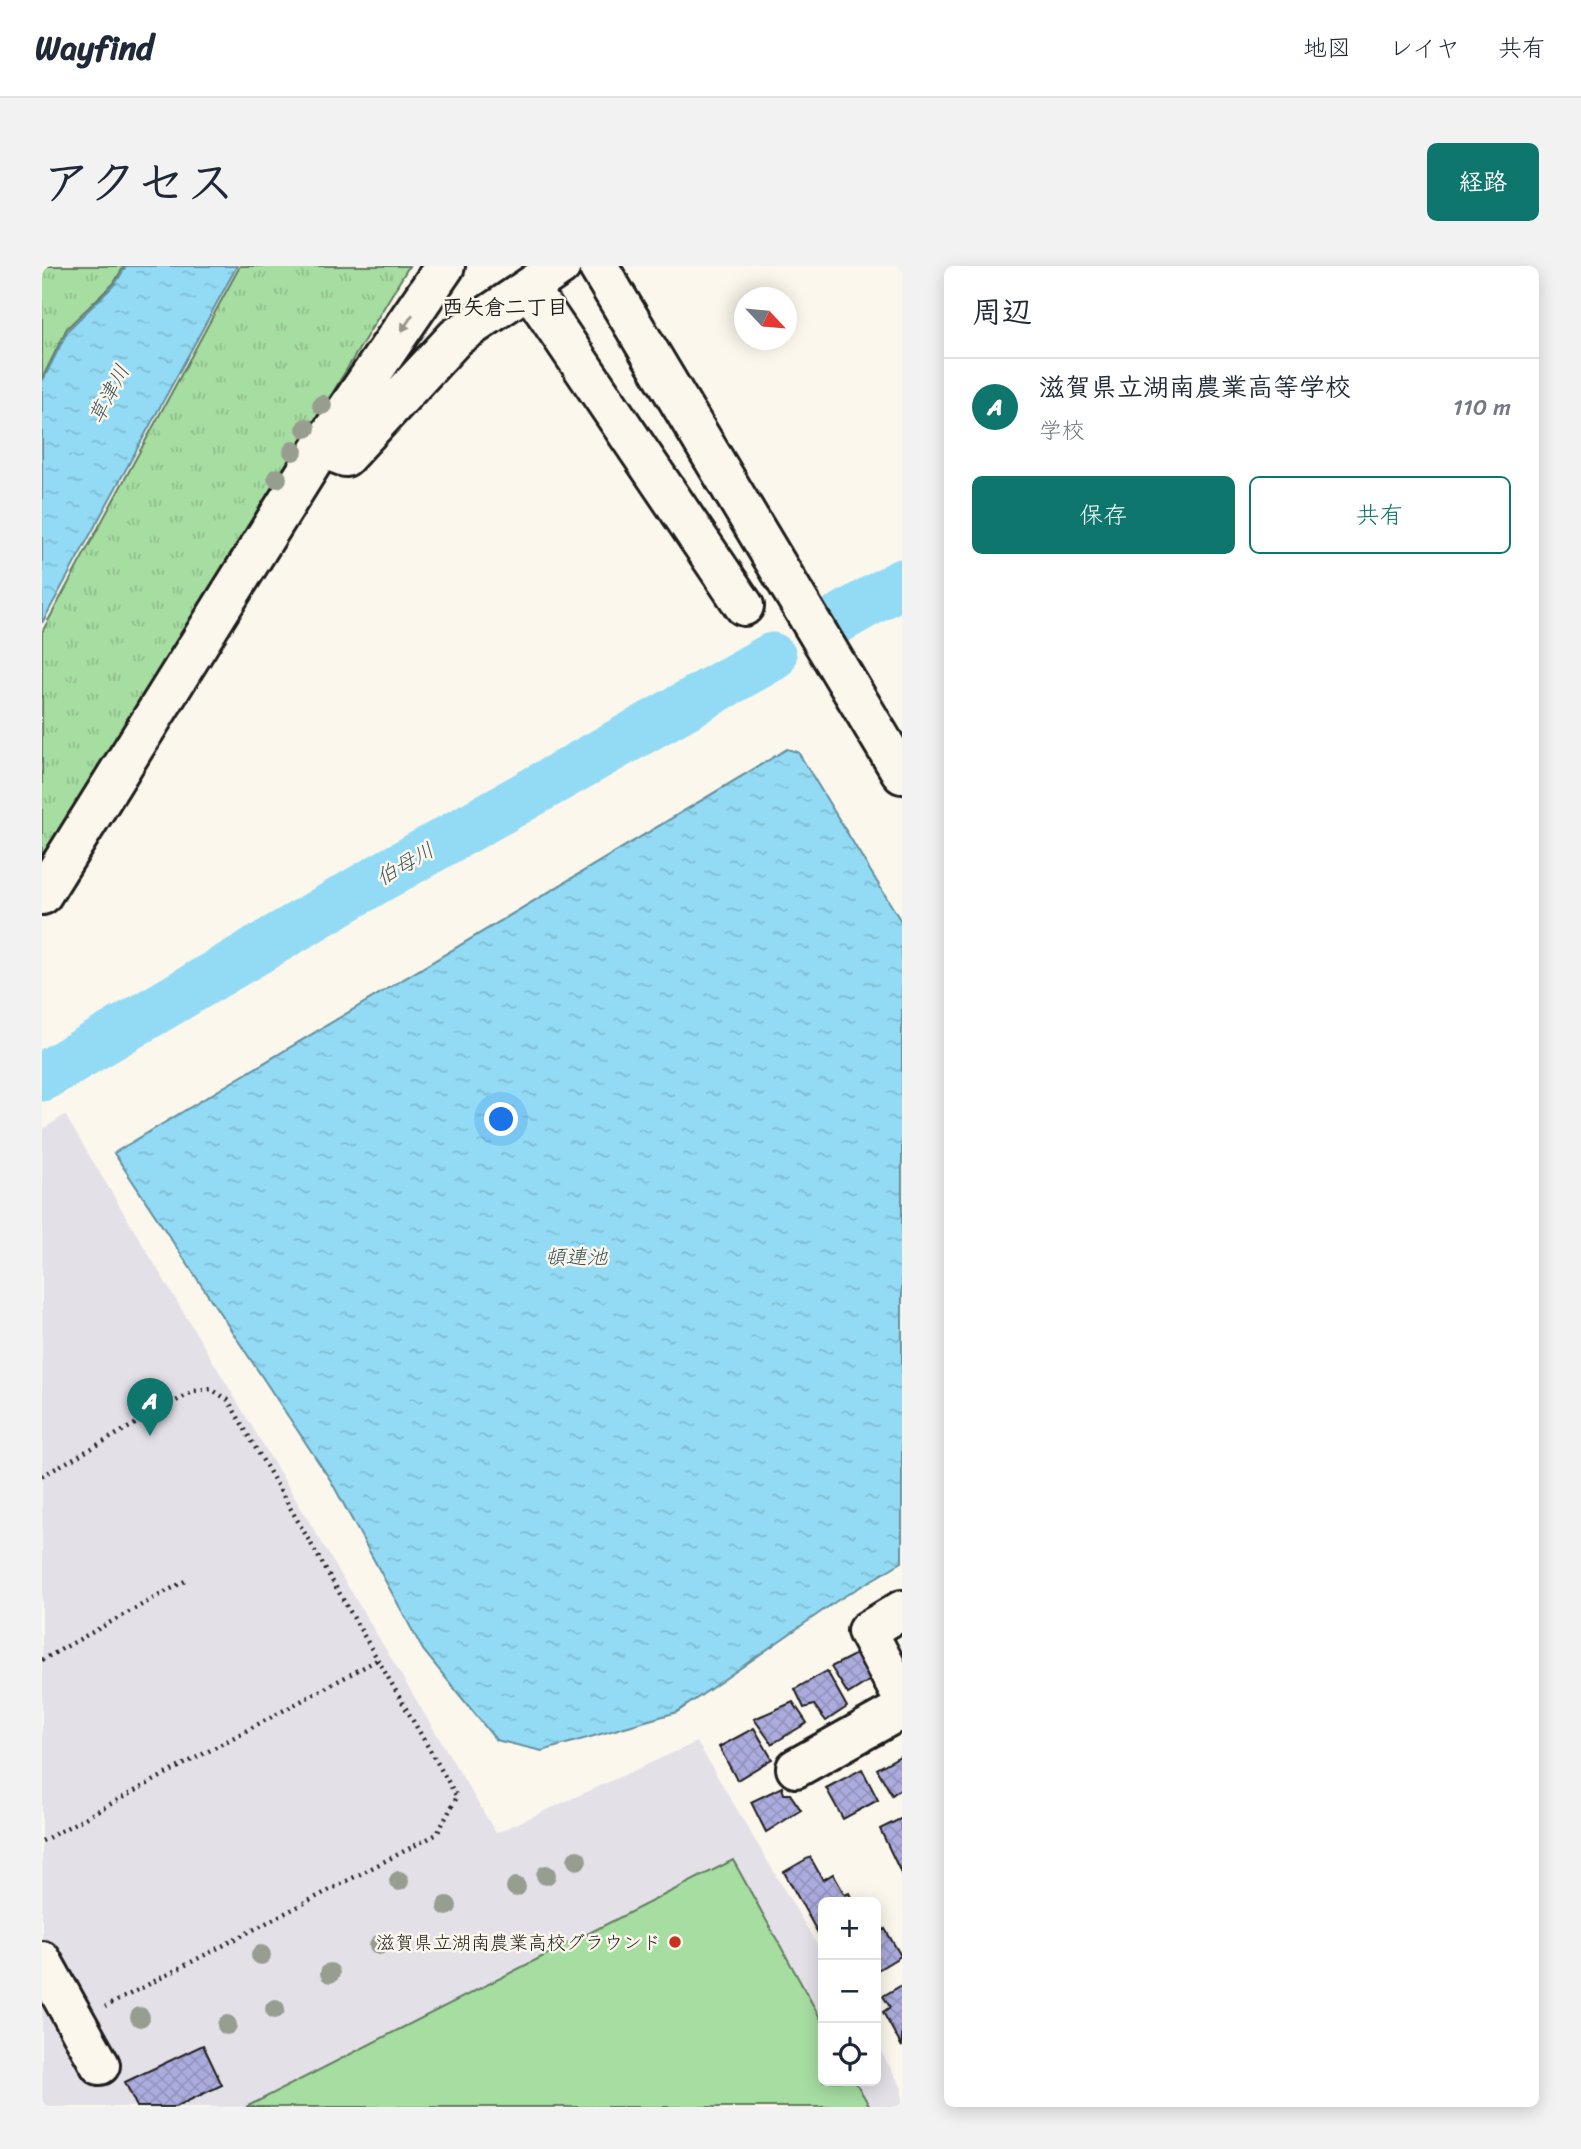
<!DOCTYPE html>
<html lang="ja">
<head>
<meta charset="utf-8">
<style>
  :root { --surface:#fff; --page:#f2f2f3; --text:#1f2937; --muted:#747a83; --line:#e0e1e3; --accent:#0f766e }
  body { margin:0; font-family:Sriracha,"Klee One",sans-serif; background:var(--page); color:var(--text) }
  .controls { position:absolute; right:21px; bottom:21px; display:grid; overflow:hidden; border-radius:10px; box-shadow:0 4px 18px #0003 }
  .controls button { width:63px; height:63px; display:grid; place-items:center; padding:0; border:0; border-bottom:2px solid var(--line); background:var(--surface); color:var(--text); font:35px sans-serif }
  .compass { position:absolute; left:692px; top:21px; width:63px; height:63px; border-radius:50%; background:var(--surface); box-shadow:0 4px 18px #0003; rotate:116deg }
  .you { position:absolute; left:460px; top:854px; width:24px; height:24px; margin:-18px; border:5px solid #fff; border-radius:50%; background:#1a73e8; box-shadow:0 0 0 10px #1a73e833 }
  .badge { display:grid; place-items:center; width:46px; height:46px; border-radius:50%; background:var(--accent); color:#fff; font-size:23px; font-weight:700 }
  .pin { position:absolute; translate:-50% -58px; filter:drop-shadow(0 2px 4px #0008) }
  .pin::after { content:''; position:absolute; top:37px; width:24px; height:21px; background:inherit; clip-path:polygon(0 0,100% 0,50% 100%) }
  .list { margin:0; padding:0; list-style:none }
  h2 { display:flex; justify-content:space-between; align-items:center; height:91px; margin:0; padding:0 28px; font-size:30px }
  h2 small { font-size:23px; font-weight:400; color:var(--muted) }
  .list li { display:grid; grid-template-columns:46px 1fr auto; gap:21px; align-items:center; box-sizing:border-box; height:98px; padding:0 28px; border-top:2px solid var(--line) }
  .list b { display:block; font-size:26px; white-space:nowrap }
  .list p { margin:0; font-size:23px; white-space:nowrap; color:var(--muted) }
  .list em { font-size:23px; font-style:normal; color:var(--muted) }
  .actions { display:flex; gap:14px; padding:21px 28px }
  .actions a { flex:1; padding:16px 0; border:2px solid var(--accent); border-radius:10px; text-align:center; font-size:24px; color:var(--accent) }
  .actions .main { background:var(--accent); color:#fff }
  .icon { flex:none; width:38px; height:38px; fill:none; stroke:currentColor; stroke-width:2; stroke-linecap:round; stroke-linejoin:round }
  .map { position:relative; flex:none; width:860px; height:1841px; overflow:hidden; border-radius:10px }
  header { display:flex; align-items:center; gap:42px; box-sizing:border-box; height:98px; padding:0 35px; background:var(--surface); border-bottom:2px solid var(--line) }
  header strong { font-size:33px }
  nav { display:flex; gap:38px; margin-inline-start:auto; font-size:24px }
  .intro { display:flex; align-items:center; justify-content:space-between; box-sizing:border-box; height:168px; padding:0 42px }
  h1 { margin:0; font-size:49px }
  .button { padding:18px 32px; border-radius:10px; background:var(--accent); color:#fff; font-size:24px; font-weight:700 }
  main { display:flex; gap:42px; padding:0 42px }
  aside { flex:1; background:var(--surface); border-radius:10px; box-shadow:0 4px 18px #0003 }
  .map>svg:first-child { display:block }
</style>
</head>
<body>
<header>
<strong>Wayfind</strong>
<nav><a>地図</a><a>レイヤ</a><a>共有</a></nav>
</header>
<div class="intro"><h1>アクセス</h1><a class="button">経路</a></div>
<main>
<div class="map">
<svg width="860" height="1841" viewBox="0 0 860 1841">
  <defs>
    <pattern id="grass-tufts" width="24" height="20" patternUnits="userSpaceOnUse" patternTransform="scale(1.75)"><rect width="24" height="20" fill="#a6dda1"/><path d="M3 7l-1-3M5 7V3M7 7l1-3M15 17l-1-3M17 17v-4M19 17l1-3" fill="none" stroke="#8ebd8a"/></pattern>
    <pattern id="water-ripples" width="26" height="14" patternUnits="userSpaceOnUse" patternTransform="scale(1.75)"><rect width="26" height="14" fill="#93dbf5"/><path d="M2 4q2-2 4 0t4 0M15 11q2-2 4 0t4 0" fill="none" stroke="#7ebbd1"/></pattern>
    <pattern id="building-cross-hatch" width="8" height="8" patternUnits="userSpaceOnUse" patternTransform="scale(1.75)"><rect width="8" height="8" fill="#abacdd"/><path d="M0 0l8 8M0 8l8-8" fill="none" stroke="#9393bd"/></pattern>
  </defs>
  <rect width="100%" height="100%" fill="#fbf7ec"/>
  <filter id="ink" filterUnits="userSpaceOnUse"><feTurbulence type="fractalNoise" baseFrequency=".0143" numOctaves="2"/><feDisplacementMap in="SourceGraphic" scale="14" xChannelSelector="R" yChannelSelector="G"/><feConvolveMatrix kernelMatrix="1 2 1 2 8 2 1 2 1" color-interpolation-filters="sRGB"/></filter>
  <g filter="url(#ink)">
    <path fill="#e3e0e8" d="M23 849 454 1567 655 1476 781 1689V1815H834V1777L860 1822V1841H0V864Z"/>
    <path fill="url(#grass-tufts)" stroke="#617c5e" stroke-width="2" d="M0 0H82L72 17 25 62 0 113Z
      M198 0H367L0 609V366Z"/>
    <path fill="#a6dda1" stroke="#617c5e" stroke-width="2" d="M691 1594 781 1757V1815H813L828 1841H204Z"/>
    <path fill="url(#water-ripples)" stroke="#638f9e" stroke-width="2" d="M84 0H195L0 357V116L26 64 73 18Z
      M745 483 756 486 860 657V1296L796 1334 635 1446 500 1485 454 1474 381 1384 289 1215 72 887Z"/>
    <g fill="none" stroke-linecap="round" stroke-linejoin="round">
      <path stroke="#93dbf5" stroke-width="49" d="M795 354 860 317
        M0 811 336 613 730 391"/>
    </g>
    <path fill="url(#building-cross-hatch)" stroke="#1c1c1c" stroke-width="2" d="M816 1387 830 1413 806 1428 789 1401Z
      M785 1405 805 1441 784 1455 772 1439 762 1442 753 1423Z
      M751 1436 765 1457 730 1478 712 1453Z
      M712 1462 730 1493 695 1514 677 1481Z
      M860 1489V1522L850 1529 835 1503Z
      M820 1503 836 1534 801 1553 784 1522Z
      M740 1521 742 1528H748L759 1544 724 1566 709 1536Z
      M860 1552V1609L838 1563Z
      M768 1591 781 1614 791 1608 803 1629 807 1627 812 1636H781V1676L742 1606Z
      M843 1663 859 1690 834 1705V1669Z
      M860 1719V1781L841 1746 848 1741 841 1730Z
      M161 1779 180 1819 133 1841H95L83 1816Z"/>
    <g fill="none" stroke-linecap="round" stroke-linejoin="round">
      <defs>
        <path id="minor" d="M556 0 860 508
          M487 22 702 340
          M279 182 303 191 414 71 519 0
          M0 629 279 182 403 0
          M860 1344 825 1365 860 1431
          M754 1502 860 1443
          M0 1695 58 1799"/>
      </defs>
      <use href="#minor" stroke="#1c1c1c" stroke-width="44"/>
      <path stroke="#1c1c1c" stroke-width="4.5" stroke-dasharray="2 5" stroke-linecap="butt" d="M0 1210 152 1125 169 1123 186 1134 415 1531 395 1568 63 1741
        M0 1394 143 1315
        M0 1575 335 1394"/>
      <use href="#minor" stroke="#fbf7ec" stroke-width="38"/>
    </g>
    <g fill="#979e90">
      <circle cx="280" cy="139" r="10"/>
      <circle cx="264" cy="162" r="10"/>
      <circle cx="251" cy="185" r="10"/>
      <circle cx="235" cy="212" r="10"/>
      <circle cx="535" cy="1594" r="10"/>
      <circle cx="504" cy="1609" r="10"/>
      <circle cx="357" cy="1615" r="10"/>
      <circle cx="474" cy="1621" r="10"/>
      <circle cx="405" cy="1640" r="10"/>
      <circle cx="337" cy="1679" r="10"/>
      <circle cx="219" cy="1689" r="10"/>
      <circle cx="288" cy="1707" r="10"/>
      <circle cx="233" cy="1743" r="10"/>
      <circle cx="98" cy="1751" r="10"/>
      <circle cx="185" cy="1759" r="10"/>
    </g>
    <defs><path id="oneway-solid" d="M-6-.8H1V-3.2L6.5 0L1 3.2V.8H-6Z" transform="scale(1.75)"/></defs>
    <use fill="#97948e" href="#oneway-solid" transform="translate(365 57) rotate(124)"/>
  </g>
  <circle fill="#c8321e" stroke="#fbf7ec" stroke-width="2.5" cx="633" cy="1676" r="7"/>
  <g text-anchor="middle" stroke-width="5" stroke-linejoin="round" paint-order="stroke">
    <g font-size="19" fill="#1c1c1c" stroke="#fbf7ec" text-anchor="end">
      <text x="619" y="1683">滋賀県立湖南農業高校グラウンド</text>
    </g>
    <g font-size="21" font-weight="bold" fill="#1c1c1c" stroke="#fbf7ec">
      <text x="463" y="48">西矢倉二丁目</text>
    </g>
    <g font-size="21" font-style="italic" fill="#40555d" stroke="#fbf7ec">
      <text transform="translate(67 128) rotate(-62)" y="7">草津川</text>
      <text transform="translate(363 598) rotate(-30)" y="7">伯母川</text>
      <text x="534" y="998">頓連池</text>
    </g>
  </g>
</svg>
<div class="controls">
<button>+</button>
<button>−</button>
<button><svg class="icon" aria-label="locate" viewBox="0 0 24 24"><circle cx="12" cy="12" r="6"/><path d="M12 2v4M12 18v4M2 12h4M18 12h4"/></svg></button>
</div>
<svg class="compass" viewBox="-18 -18 36 36"><path d="M0-13l5 13h-10z" fill="#e53935"/><path d="M0 13l5-13h-10z" fill="#747a83"/></svg>
<div class="you"></div>
<div class="pin badge" style="left:108px;top:1170px">A</div>
</div>
<aside>
<h2>周辺<small></small></h2>
<ul class="list">
<li><span class="badge">A</span><div><b>滋賀県立湖南農業高等学校</b><p>学校</p></div><em>110 m</em></li>
</ul>
<div class="actions"><a class="main">保存</a><a>共有</a></div>
</aside>
</main>
</body>
</html>
